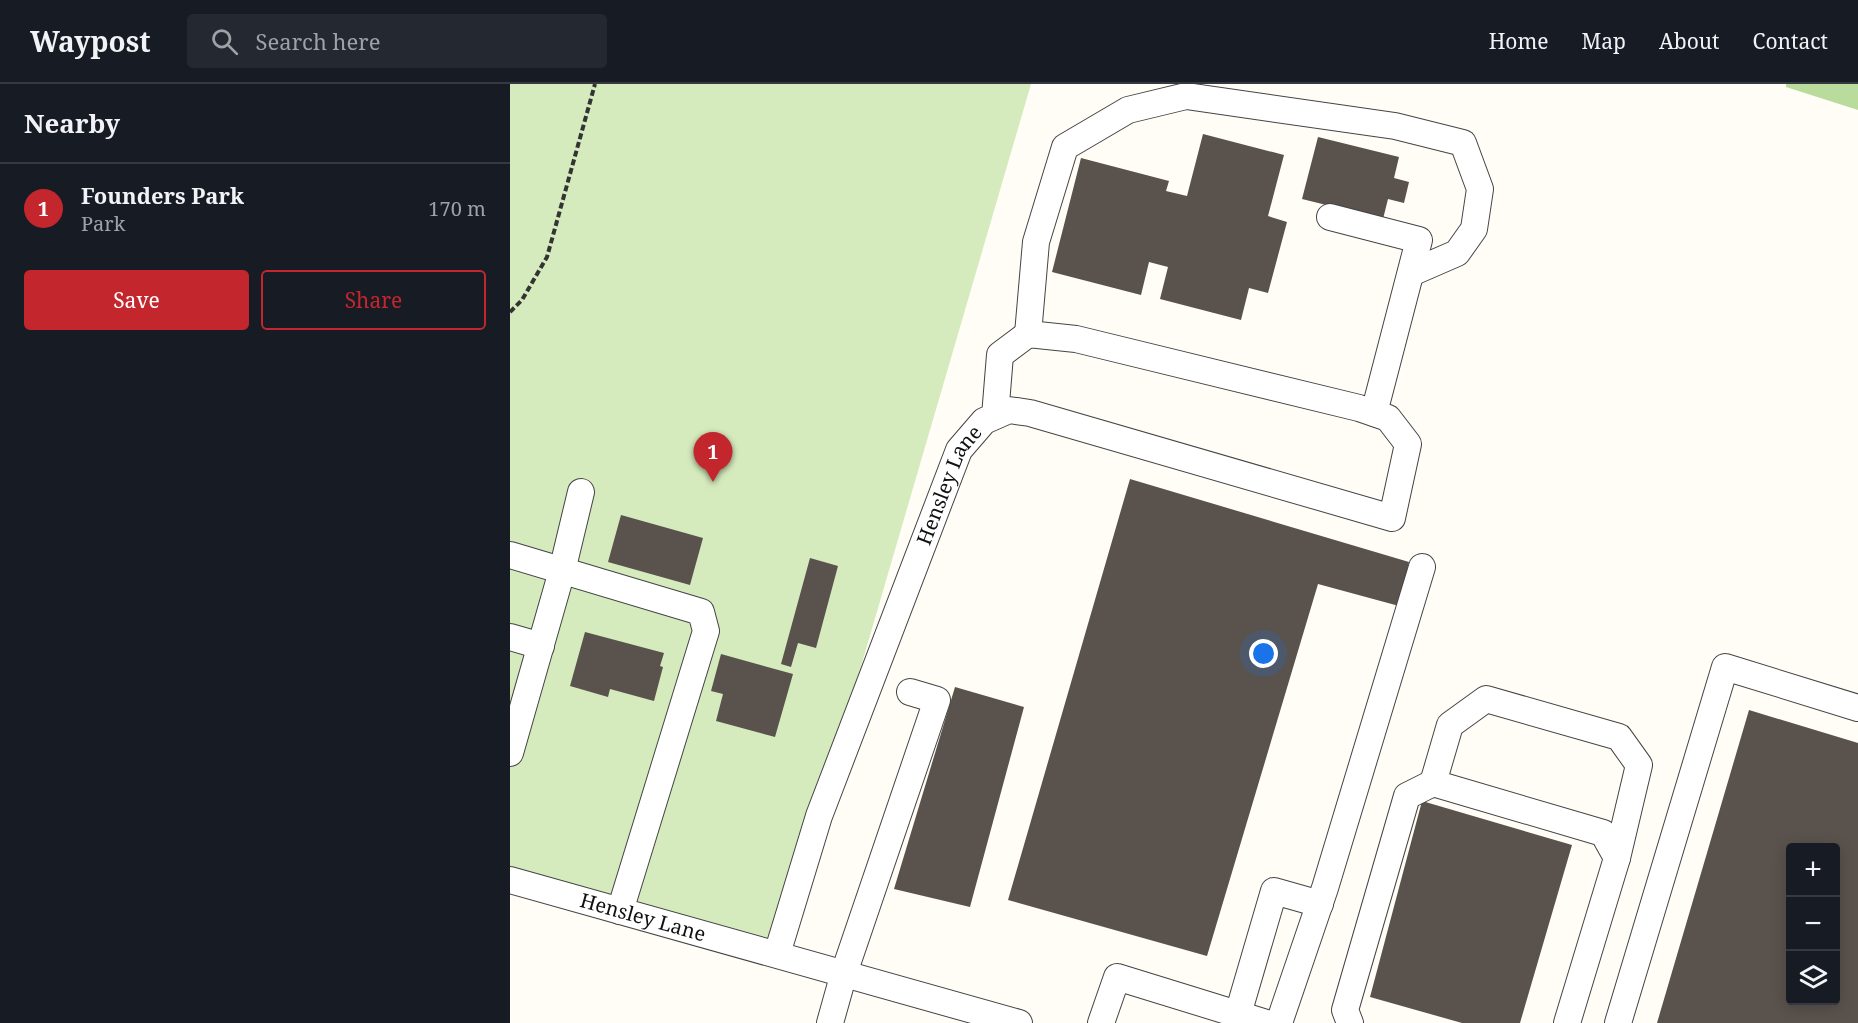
<!DOCTYPE html>
<html lang="en">
<head>
<meta charset="utf-8">
<style>
  :root { --surface:#171b24; --page:#242831; --text:#f1f3f6; --muted:#9ea1a6; --line:#363941; --accent:#c4262e }
  body { margin:0; font-family:"Noto Serif",serif; background:var(--page); color:var(--text) }
  .controls { position:absolute; right:18px; bottom:18px; display:grid; overflow:hidden; border-radius:6px; box-shadow:0 3px 15px #0003 }
  .controls button { width:54px; height:54px; display:grid; place-items:center; padding:0; border:0; border-bottom:2px solid var(--line); background:var(--surface); color:var(--text); font:30px sans-serif }
  .you { position:absolute; left:754px; top:570px; width:21px; height:21px; margin:-15px; border:4px solid #fff; border-radius:50%; background:#1a73e8; box-shadow:0 0 0 9px #1a73e833 }
  .badge { display:grid; place-items:center; width:39px; height:39px; border-radius:50%; background:var(--accent); color:#fff; font-size:20px; font-weight:700 }
  .pin { position:absolute; translate:-50% -50px; filter:drop-shadow(0 2px 3px #0008) }
  .pin::after { content:''; position:absolute; top:32px; width:21px; height:18px; background:inherit; clip-path:polygon(0 0,100% 0,50% 100%) }
  .list { margin:0; padding:0; list-style:none }
  h2 { display:flex; justify-content:space-between; align-items:center; height:78px; margin:0; padding:0 24px; font-size:26px }
  h2 small { font-size:20px; font-weight:400; color:var(--muted) }
  .list li { display:grid; grid-template-columns:39px 1fr auto; gap:18px; align-items:center; box-sizing:border-box; height:90px; padding:0 24px; border-top:2px solid var(--line) }
  .list b { display:block; font-size:22px; white-space:nowrap }
  .list p { margin:0; font-size:20px; white-space:nowrap; color:var(--muted) }
  .list em { font-size:20px; font-style:normal; color:var(--muted) }
  .actions { display:flex; gap:12px; padding:18px 24px }
  .actions a { flex:1; padding:14px 0; border:2px solid var(--accent); border-radius:6px; text-align:center; font-size:21px; color:var(--accent) }
  .actions .main { background:var(--accent); color:#fff }
  .icon { flex:none; width:33px; height:33px; fill:none; stroke:currentColor; stroke-width:2; stroke-linecap:round; stroke-linejoin:round }
  .map { position:relative; flex:none; width:1348px; height:939px; overflow:hidden }
  header { display:flex; align-items:center; gap:36px; box-sizing:border-box; height:84px; padding:0 30px; background:var(--surface); border-bottom:2px solid var(--line) }
  header strong { font-size:28px }
  nav { display:flex; gap:33px; margin-inline-start:auto; font-size:21px }
  .search { width:420px; height:54px; background:var(--page); display:flex; align-items:center; gap:15px; box-sizing:border-box; padding:0 21px; border-radius:6px; color:var(--muted); font-size:22px }
  main { display:flex }
  aside { flex:1; background:var(--surface) }
  .map>svg:first-child { display:block }
</style>
</head>
<body>
<header>
<strong>Waypost</strong>
<div class="search"><svg class="icon" aria-label="search" viewBox="0 0 24 24"><circle cx="10" cy="10" r="6"/><path d="M15 15l6 6"/></svg>Search here</div>
<nav><a>Home</a><a>Map</a><a>About</a><a>Contact</a></nav>
</header>
<main>
<aside>
<h2>Nearby<small></small></h2>
<ul class="list">
<li><span class="badge">1</span><div><b>Founders Park</b><p>Park</p></div><em>170 m</em></li>
</ul>
<div class="actions"><a class="main">Save</a><a>Share</a></div>
</aside>
<div class="map">
<svg width="1348" height="939" viewBox="0 0 1348 939">
  <rect width="100%" height="100%" fill="#fffdf5"/>
  <path fill="#d5ebbd" d="M0 0H521L267 870 0 796Z"/>
  <path fill="#b9dc9c" d="M1276 0H1348V26L1276 3Z"/>
  <path fill="#5a524d" fill-rule="evenodd" d="M693 50 774 71 758 132 777 138 758 209 739 204 731 236 650 215 658 183 639 178 631 211 542 188 571 74 659 97 656 107 677 112Z
    M808 53 889 73 884 94 899 98 894 119 878 115 873 135 792 115Z
    M620 395 899 478 889 522 808 500 697 872 498 816Z
    M111 431 193 454 180 501 98 478Z
    M300 474 328 482 306 564 288 559 281 583 271 580Z
    M75 548 154 569 150 582 153 583 144 617 100 605 98 613 60 602Z
    M211 570 283 590 265 653 206 637 213 610 201 607Z
    M445 603 514 623 460 823 384 805Z
    M1239 626 1348 659V939H1147ZM1280 764H1326V916H1280Z
    M912 717 1062 761 1010 939H952L860 913Z"/>
  <g fill="none" stroke-linecap="round" stroke-linejoin="round">
    <defs>
      <g id="minor">
        <path d="M820 133 909 156 864 329"/>
        <path d="M518 250 526 158 555 63 618 26 676 12 885 42 953 59 970 105 964 145 947 169 901 189"/>
        <path d="M0 471 191 528 196 547 110 827"/>
        <path d="M0 553 31 562"/>
        <path d="M0 669 52 487 71 408"/>
        <path d="M923 699 940 641 976 615 1109 653 1129 681 1107 774"/>
        <path id="s1" d="M0 796 509 939"/>
        <path id="s2" d="M267 870 309 732 449 366 474 337 499 326 520 329 882 434 898 360 878 334 849 324 566 255 518 250 490 271 485 332"/>
        <path d="M728 930 764 807 810 820"/>
        <path d="M320 939 334 889 427 616 400 608"/>
        <path d="M591 939 607 893 756 939"/>
        <path d="M769 939 815 804 912 483"/>
        <path d="M840 939 835 926 897 712 923 699 1093 749 1107 774 1057 939"/>
        <path d="M1108 939 1215 583 1348 624"/>
      </g>
    </defs>
    <use href="#minor" stroke="#444" stroke-width="28"/>
    <path stroke="#333" stroke-width="4" stroke-dasharray="6 3" stroke-linecap="butt" d="M0 228 12 216 37 173 85 0"/>
    <use href="#minor" stroke="#fff" stroke-width="26"/>
  </g>
  <g text-anchor="middle" stroke-width="6" stroke-linejoin="round" paint-order="stroke">
    <g font-size="20" fill="#111" stroke="#fff">
      <text dy="7" stroke="none"><textPath href="#s2" startOffset="500">Hensley Lane</textPath></text>
      <text dy="7" stroke="none"><textPath href="#s1" startOffset="138">Hensley Lane</textPath></text>
    </g>
  </g>
</svg>
<div class="controls">
<button>+</button>
<button>−</button>
<button><svg class="icon" aria-label="layers" viewBox="0 0 24 24"><path d="M12 4l9 5-9 5-9-5zM3 14l9 5 9-5"/></svg></button>
</div>
<div class="you"></div>
<div class="pin badge" style="left:203px;top:398px">1</div>
</div>
</main>
</body>
</html>
